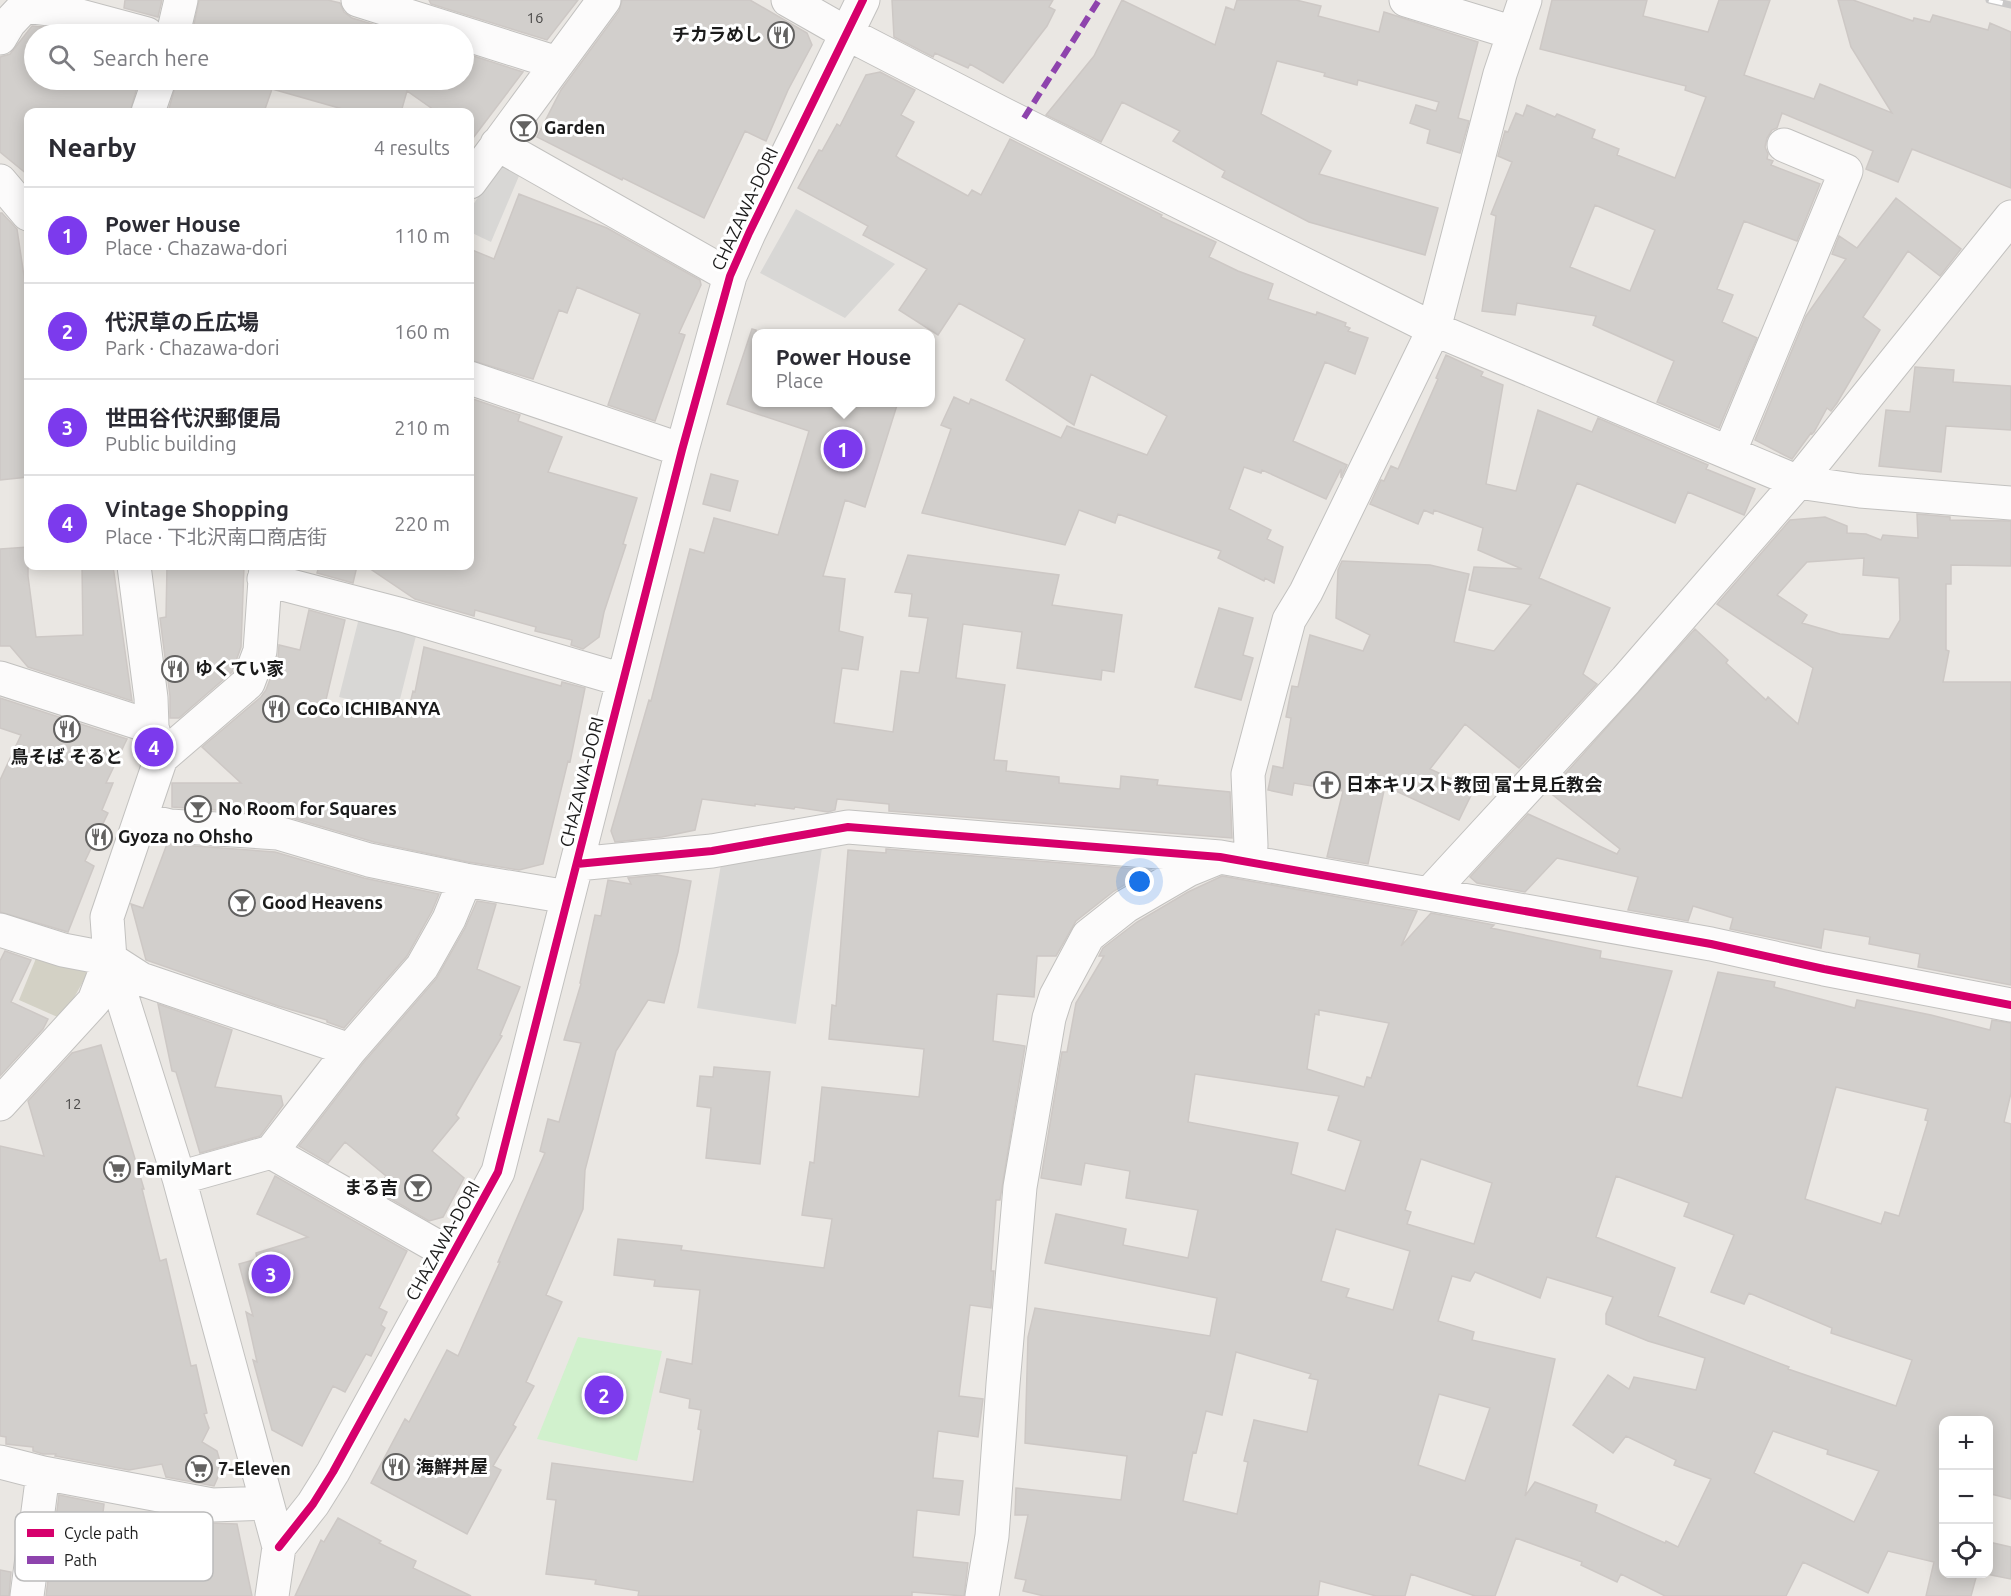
<!DOCTYPE html>
<html lang="en">
<head>
<meta charset="utf-8">
<style>
  :root { --surface:#fff; --page:#f7f7f7; --text:#2b2b33; --muted:#7c7c81; --line:#e1e1e2; --accent:#7c3aed }
  body { margin:0; font-family:Ubuntu,"Noto Sans JP",sans-serif; background:var(--page); color:var(--text) }
  .controls { position:absolute; right:18px; bottom:18px; display:grid; overflow:hidden; border-radius:12px; box-shadow:0 3px 15px #0003 }
  .controls button { width:54px; height:54px; display:grid; place-items:center; padding:0; border:0; border-bottom:2px solid var(--line); background:var(--surface); color:var(--text); font:30px sans-serif }
  .you { position:absolute; left:1140px; top:882px; width:21px; height:21px; margin:-15px; border:4px solid #fff; border-radius:50%; background:#1a73e8; box-shadow:0 0 0 9px #1a73e833 }
  .badge { display:grid; place-items:center; width:39px; height:39px; border-radius:50%; background:var(--accent); color:#fff; font-size:20px; font-weight:700 }
  .pin { position:absolute; translate:-50% -50%; border:3px solid #fff; box-shadow:0 2px 6px #0006 }
  .popup { position:absolute; left:752px; top:329px; width:183px; height:78px; box-sizing:border-box; display:grid; place-content:center; border-radius:12px; background:var(--surface); filter:drop-shadow(0 2px 4px #0005); font-size:20px; white-space:nowrap; color:var(--muted) }
  .popup b { font-size:22px; color:var(--text) }
  .popup::after { content:''; position:absolute; left:50%; top:100%; margin-left:-12px; border:12px solid transparent; border-top-color:var(--surface) }
  .list { margin:0; padding:0; list-style:none }
  h2 { display:flex; justify-content:space-between; align-items:center; height:78px; margin:0; padding:0 24px; font-size:26px }
  h2 small { font-size:20px; font-weight:400; color:var(--muted) }
  .list li { display:grid; grid-template-columns:39px 1fr auto; gap:18px; align-items:center; box-sizing:border-box; height:96px; padding:0 24px; border-top:2px solid var(--line) }
  .list b { display:block; font-size:22px; white-space:nowrap }
  .list p { margin:0; font-size:20px; white-space:nowrap; color:var(--muted) }
  .list em { font-size:20px; font-style:normal; color:var(--muted) }
  .icon { flex:none; width:33px; height:33px; fill:none; stroke:currentColor; stroke-width:2; stroke-linecap:round; stroke-linejoin:round }
  .map { position:relative; flex:none; width:2011px; height:1596px; overflow:hidden }
  .search { position:absolute; background:var(--surface); box-shadow:0 3px 15px #0003; left:24px; top:24px; width:450px; height:66px; display:flex; align-items:center; gap:15px; box-sizing:border-box; padding:0 21px; border-radius:33px; color:var(--muted); font-size:22px }
  .panel { position:absolute; background:var(--surface); box-shadow:0 3px 15px #0003; left:24px; top:108px; width:450px; height:462px; border-radius:12px }
  .map>svg:first-child { display:block }
</style>
</head>
<body>
<div class="map">
<svg width="2011" height="1596" viewBox="0 0 2011 1596">
  <rect width="100%" height="100%" fill="#eae7e3"/>
  <path fill="#d3d1c5" d="M39 951 89 971 62 1019 19 1000Z"/>
  <path fill="#d1f1cd" d="M578 1337 662 1351 637 1461 537 1439Z"/>
  <path fill="#d8d7d5" d="M502 163 519 176 491 242 470 232V209Z
    M796 209 895 264 845 318 760 273Z
    M359 618 417 632 397 711 339 697Z
    M822 848 796 1024 697 1008 721 864Z"/>
  <path fill="#d2cfcc" stroke="#cdc8c5" stroke-width="1.5" fill-rule="evenodd" d="M125 0H162L158 17 124 8Z
    M199 0H328L340 3 344 12 352 18 405 34H192Z
    M429 0H578L547 40 431 4Z
    M622 0H750L807 33 812 45 788 90 766 141 745 131 704 218 623 178 622 180 537 137 561 90 619 11Z
    M892 0H1053L1049 7 1055 10 1047 26 1003 83 970 64 968 68 935 53 933 57 894 37Z
    M1122 0 1215 45 1226 7 1234 10 1237 0H1296L1321 6 1318 16 1379 32 1384 12 1478 42 1458 118 1469 121 1460 153 1427 143 1430 130 1410 123 1416 105 1436 111 1439 102 1358 80 1357 85 1324 76 1325 73 1277 61 1261 114 1331 151 1319 174 1438 208 1425 255 1309 222 1222 177 1225 171 1173 141 1180 131 1122 102 1101 142 1046 115 1094 56Z
    M1552 0H1647L1643 16 1708 32 1719 0H1770L1744 75 1814 99 1820 84 1892 113 1851 47 1838 0H1853L1913 21 1914 18 1930 22 1933 15 1988 30 1990 23 2011 32V188L1912 149 1898 182 1866 169 1873 151 1782 113 1777 128 1772 130 1767 138 1765 147 1768 154 1767 159 1773 161 1771 165 1820 184 1797 241 1744 221 1717 289 1733 295 1722 322 1757 338 1719 428 1657 402 1674 361 1593 325 1596 316 1517 303 1515 315 1482 311 1496 216 1491 214 1512 162 1498 156 1505 131 1508 132 1516 113 1523 116 1527 105 1555 117 1557 114 1595 130 1592 138 1619 149 1617 155 1675 178 1706 97 1685 90 1686 86 1540 49ZM1595 205 1655 230 1630 291 1570 267Z
    M32 26 54 28 77 34H34V80H139L130 112H28V175L0 152V57L10 54Z
    M464 53 523 72 470 142V112H437L407 91 401 112H353L272 89 264 112H168L177 80H464Z
    M880 72 915 90 901 115 914 122 896 156 900 159 968 196 972 190 981 195 1010 139 1162 215 1161 217 1216 242 1209 257 1238 271 1273 284 1268 299 1316 315 1317 312 1346 323 1345 326 1350 328 1348 331 1368 338 1355 374 1325 362 1293 441 1347 465 1341 478V469L1326 499 1262 470 1261 473 1244 467 1229 509 1271 530 1267 539 1283 547 1274 583 1265 578 1264 581 1218 558 1221 551 1118 514 1115 523 1079 510 1065 545 922 513 951 429 941 425 954 397 969 404 971 399 1061 438 1067 426 1147 455 1167 416 1091 374 1074 425 1006 380 1025 339 959 303 938 335 899 310 927 269 863 235 868 226 798 188 819 150 822 151 837 124 840 126 866 75Z
    M519 194 607 228 700 280 701 285 679 333 685 335 655 421 608 405 640 314 577 287 567 313 559 310 533 379 470 360V249L494 259Z
    M1896 198 1961 249 1940 276 1908 251 1863 317 1880 330 1837 403 1831 411 1827 408 1814 432 1812 434 1811 433 1792 459 1755 440 1806 316 1846 259 1832 254 1839 236 1857 248Z
    M0 213H2L17 229 25 283H28V477L0 480Z
    M752 329 756 330V402H828L851 410 853 402H898L865 507 845 500 823 576 845 579 839 631 863 637 858 670 842 668 834 723 893 732 901 671 919 673 928 618 909 616 912 594 895 592 908 555 1059 575 1052 605 1122 615 1114 672 1102 670 1101 680 1017 668 1022 632 963 624 956 678 1005 685 994 760 1007 761 1006 771 1059 777V783L1120 789 1121 776 1158 780 1157 785 1230 792 1232 838 889 811V804L837 799 835 810 828 812 795 807 794 809 755 804V806L702 799 695 830 662 837 615 842 611 831 649 700 651 701 690 549 704 553 714 518 778 535 809 431 727 404Z
    M1446 355 1483 372 1481 376 1503 385 1486 484 1516 491 1538 410 1592 432 1598 418 1708 465 1706 469 1755 489 1744 515 1688 492 1675 523 1577 483 1539 578 1610 608 1583 674 1597 684 1519 768 1465 724 1430 769 1474 789 1459 820 1385 786 1368 864 1327 857 1343 791 1294 783 1292 795 1268 790 1273 766 1283 768 1291 718 1286 717 1292 686 1298 687 1310 635 1363 651 1370 635 1336 618 1338 570 1342 561 1430 565 1469 574 1454 642 1494 651 1531 605 1469 590 1474 567 1522 569 1478 550 1483 528 1434 510 1433 514 1424 510 1418 524 1370 504 1381 480 1384 481 1391 466 1398 469 1438 379 1436 378Z
    M1915 367 1954 370 1953 382 2011 386V430L1946 426 1941 472 1879 466 1886 410 1910 412Z
    M470 398 520 415 518 421 562 437 548 472 637 498 623 544 626 545 604 612 599 637 583 649 571 645 572 640 535 631 536 627 475 610 474 616 415 599 366 566H470Z
    M711 474 738 481 730 511 703 504Z
    M1917 514 1950 517V520L2011 521V566L1951 565V584H1946V650L1949 651 1943 682H2011V985L1918 967 1920 954 1869 944 1870 937 1824 929 1821 948 1730 929 1733 918 1693 906 1688 921 1628 910 1638 877 1557 858 1525 892 1477 883 1470 877 1528 814 1617 854 1620 849 1549 792 1695 629 1728 660 1726 663 1766 700 1768 697 1798 724 1813 668 1717 604 1790 520 1825 517 1847 526V533L1866 534 1881 540 1883 535 1918 538ZM1864 558 1863 575 1899 578 1900 620 1889 639 1840 634 1802 623 1807 615 1777 595 1807 562Z
    M28 547V576L36 637 83 635 82 566H113L132 701 28 667 10 646H0V549Z
    M167 566H244L241 647 232 672 179 718H170V696L160 618 166 617Z
    M319 566H357L353 583 317 573Z
    M1219 608 1253 618 1243 655 1253 658 1241 700 1195 687Z
    M309 610 345 620 325 704 407 717 413 691 415 692 424 647 561 686 562 682 585 688 570 762 568 761 543 864 519 870 468 862 374 842 279 814 172 807V783H241L202 747 261 697 266 690 278 658 279 645 300 650Z
    M0 698 127 739 106 783H113L102 810 108 813 85 861 94 866 68 932 0 912V780L21 735 0 728Z
    M167 844 275 852 364 878 439 894 432 911 407 956 344 1028 327 1022V1020L278 1006 146 960 131 904 143 908Z
    M886 849 1150 870 1114 891 1076 921 1056 956H1037L1034 997 997 994 993 1041 1025 1046 1000 1200H996L991 1271H994L991 1308 970 1305 959 1396 983 1399 978 1437 938 1431 933 1478 963 1481 959 1515 917 1510 913 1557 968 1563 964 1596 912 1592V1596H638L639 1591 595 1584 596 1580 546 1574 556 1500 547 1499 552 1463 693 1482 701 1430 698 1429 701 1410 689 1408 690 1399 660 1392 667 1359 692 1364 700 1290 654 1286 655 1280 614 1275 618 1239 682 1246 681 1250 824 1268 832 1219 802 1215 810 1162 814 1163 822 1087 919 1097 924 1049 829 1039 832 1005 836 1006 848 850 886 853Z
    M657 875 691 881 678 952 664 1003 648 1000 616 1051 585 1170 583 1209 546 1295 562 1302 526 1382 534 1386 513 1425 516 1427 493 1466 501 1470 467 1534 371 1483 405 1419 409 1422 447 1350 458 1356 500 1262H498L545 1153 540 1151 548 1119 559 1122 581 1043 564 1040 581 984 580 983 595 915 601 916 608 880 631 884 628 878Z
    M1222 876 1417 911 1401 946 1431 913 1494 925 1491 928 1601 951 1600 958 1672 971 1637 1086 1682 1098 1718 972 1775 982 1774 987 1855 1008 1857 1000 1931 1015 1990 1030 1992 1020 2011 1023V1093L2004 1122 2011 1124V1499L1991 1494 1989 1506V1420H1944V1574H1977L1971 1596H1926L1934 1562 1888 1551 1868 1593 1803 1562 1786 1596H1665L1621 1574 1617 1582 1581 1565 1582 1562 1516 1538 1495 1596H1475L1411 1574 1405 1596H1376L1320 1581 1318 1596H1044L1023 1591 1026 1580 1015 1578 1028 1515H1015L1016 1488 1121 1500 1127 1456 1025 1443 1028 1337 1035 1308 1210 1336 1217 1298 1045 1263 1056 1214 1126 1229 1123 1245 1188 1258 1198 1210 1126 1198 1130 1171 1085 1163 1081 1185 1041 1178 1062 1052H1067L1076 1003 1104 956H1099L1103 948 1137 922 1188 892ZM1319 1010 1389 1023 1371 1078 1367 1077 1364 1087 1307 1069 1315 1014 1319 1015ZM1195 1074 1339 1096 1328 1130 1361 1141 1345 1191 1291 1174 1298 1143 1188 1122ZM1836 1087 1928 1109 1925 1120 1928 1121 1899 1216 1885 1212 1881 1224 1805 1199ZM1421 1159 1492 1183 1474 1244 1407 1224 1411 1212 1405 1210ZM1616 1176 1689 1203 1684 1216 1734 1235 1711 1292 1744 1304 1749 1293 1832 1328 1831 1333 1912 1360 1896 1406 1788 1369 1789 1367 1658 1316 1675 1268 1596 1237ZM1336 1229 1410 1251 1393 1310 1346 1297 1349 1289 1321 1281ZM1475 1272 1540 1298 1547 1277 1613 1297 1606 1314V1324L1648 1341 1705 1358 1696 1390 1634 1377 1629 1389 1608 1375 1573 1425 1613 1453 1626 1436 1676 1460 1674 1465 1711 1479 1678 1547 1666 1541 1665 1543 1595 1512 1597 1505 1535 1482 1525 1496 1555 1359 1472 1340 1474 1332 1438 1321 1452 1276 1470 1281ZM1236 1352 1311 1374 1309 1378 1318 1380 1307 1432 1254 1420 1244 1461 1248 1462 1237 1514 1183 1501 1193 1452 1196 1453 1206 1411 1222 1415ZM1439 1394 1490 1408 1465 1481 1418 1465ZM1773 1431 1828 1450 1827 1454 1879 1471 1854 1522 1754 1473Z
    M477 901 496 904 477 969 520 987 500 1035 502 1036 456 1115 459 1118 432 1151 464 1178 443 1217 429 1221 377 1191 386 1176 345 1142 328 1163 299 1146 364 1062 436 979 465 928Z
    M5 951 31 960 11 1002 48 1019 43 1029 0 1076V961Z
    M158 1004 232 1030 215 1087 281 1096 283 1105 260 1136 200 1153 176 1072 172 1071Z
    M101 1045 144 1189H142L160 1261 166 1259 191 1366 196 1365 207 1413 204 1414 209 1428 202 1442 217 1451 222 1468 214 1486 166 1477 162 1464 129 1470 55 1456 56 1454H43L33 1451V1447L6 1444V1437L0 1436V1146L44 1156 28 1101 72 1053Z
    M714 1067 770 1072 760 1164 706 1158 711 1108 697 1106 700 1076 713 1077Z
    M275 1176 407 1251 379 1308 387 1312 381 1325 385 1328 371 1356 366 1354 345 1392 333 1386 302 1446 272 1430 253 1360 257 1362 246 1312 253 1316 239 1264 257 1259 256 1253 308 1237 257 1214Z
    M59 1495 104 1504 98 1555 177 1566 185 1519 209 1523 237 1524 252 1596H46Z
    M338 1518 381 1541 379 1543 416 1561 413 1568 471 1596H295L321 1540 324 1542Z
    M1989 1542 2011 1547V1579L1986 1574H1989Z
    M0 1570 11 1572 9 1596H0Z"/>
  <g fill="none" stroke-linecap="round" stroke-linejoin="round">
    <defs>
      <path id="minor" d="M358 0 557 63
        M788 0 846 33 1001 113 1434 329 1798 482 1860 491 2011 503
        M1406 0 1514 33
        M173 34 181 0
        M0 38 9 23 25 6 58 10 147 34
        M148 112 159 80
        M497 144 730 276
        M0 181 28 214
        M470 182 604 0
        M470 378 682 450
        M1729 453 1846 171 1784 145
        M134 566 151 698 152 727 161 758 107 917 110 959 179 1178 279 1547
        M264 579 402 615 623 680
        M0 678 152 727
        M161 758 248 683 260 651 266 566
        M141 819 170 826 278 833 369 860 465 880 568 897
        M1250 861 1251 845 1248 774 1289 620 1306 592 1434 329 1500 74 1525 0
        M577 864 712 851 848 827 1220 857 1711 944 1824 969 2011 1005
        M1430 893 1626 680 1798 482 2011 217
        M0 930 63 950 110 959 141 979 350 1050
        M0 1104 94 1001 110 959
        M271 1152 350 1050 422 967 449 919 465 880
        M179 1178 271 1152 452 1255
        M0 1462 43 1473 212 1505 267 1503
        M27 1596 43 1473
        M272 1596 279 1547 313 1504 333 1472 498 1172 682 450 730 276 749 233 863 0
        M982 1596 992 1536 1003 1384 1020 1187 1049 1018 1056 996 1088 936 1126 906 1188 870 1215 859"/>
    </defs>
    <use href="#minor" stroke="#c2c1bf" stroke-width="35"/>
    <use href="#minor" stroke="#fcfbfb" stroke-width="33"/>
    <defs>
      <path id="rail" d="M1989 0 2011 5"/>
    </defs>
    <use href="#rail" stroke="#c9c8c8" stroke-width="7"/>
    <use href="#rail" stroke="#fff" stroke-width="4.5" stroke-dasharray="14" stroke-linecap="butt"/>
    <path stroke="#8e44ad" stroke-width="6" stroke-dasharray="12 6" stroke-linecap="butt" d="M1024 118 1099 0"/>
    <defs>
      <path id="cycleway" d="M577 864 712 851 848 827 1220 857 1711 944 1824 969 2011 1005
        M279 1547 313 1504 333 1472 498 1172 682 450 730 276 749 233 863 0"/>
    </defs>
    <use href="#cycleway" stroke="#fff" stroke-width="11"/>
    <use href="#cycleway" stroke="#d6006c" stroke-width="8"/>
  </g>
  <defs>
    <symbol id="restaurant-ring" viewBox="-11 -11 22 22"><circle r="9.5" fill="#fff" stroke="#636261" stroke-width="1.5"/><path d="M-5-6h1v4h1v-4h1v4h1v-4h1v5L-1.5 .5V6h-2V.5L-5-1ZM5-6V6H3V1.5H1.5Q1.5-4 5-6Z" fill="#636261"/></symbol>
    <symbol id="bar-ring" viewBox="-11 -11 22 22"><circle r="9.5" fill="#fff" stroke="#636261" stroke-width="1.5"/><path d="M-6-5H6L.8 .8V4.5H3.5V6h-7V4.5H-.8V.8Z" fill="#636261"/></symbol>
    <symbol id="church-ring" viewBox="-11 -11 22 22"><circle r="9.5" fill="#fff" stroke="#636261" stroke-width="1.5"/><path d="M-1.2-6h2.4v3.5h3.3v2.4h-3.3V6h-2.4V-.1h-3.3v-2.4h3.3Z" fill="#636261"/></symbol>
    <symbol id="supermarket-ring" viewBox="-11 -11 22 22"><circle r="9.5" fill="#fff" stroke="#636261" stroke-width="1.5"/><path d="M-6-5.5h2.5l.6 2H6L4.5 2H-2.5L-4.4-4H-6ZM-1.5 3.2a1.3 1.3 0 1 0 .1 0ZM3 3.2a1.3 1.3 0 1 0 .1 0Z" fill="#636261"/></symbol>
  </defs>
  <g fill-rule="evenodd">
    <use href="#restaurant-ring" x="766" y="20" width="30" height="30"/>
    <use href="#bar-ring" x="509" y="113" width="30" height="30"/>
    <use href="#restaurant-ring" x="160" y="654" width="30" height="30"/>
    <use href="#restaurant-ring" x="261" y="694" width="30" height="30"/>
    <use href="#restaurant-ring" x="52" y="714" width="30" height="30"/>
    <use href="#church-ring" x="1312" y="770" width="30" height="30"/>
    <use href="#bar-ring" x="183" y="794" width="30" height="30"/>
    <use href="#restaurant-ring" x="84" y="822" width="30" height="30"/>
    <use href="#bar-ring" x="227" y="888" width="30" height="30"/>
    <use href="#supermarket-ring" x="102" y="1154" width="30" height="30"/>
    <use href="#bar-ring" x="403" y="1173" width="30" height="30"/>
    <use href="#restaurant-ring" x="381" y="1452" width="30" height="30"/>
    <use href="#supermarket-ring" x="184" y="1454" width="30" height="30"/>
  </g>
  <g text-anchor="middle" stroke-width="6" stroke-linejoin="round" paint-order="stroke">
    <g font-size="15" fill="#494847">
      <text x="535" y="23">16</text>
      <text x="73" y="1109">12</text>
    </g>
    <g font-size="18" font-weight="bold" fill="#1b1b1b" stroke="#fff" text-anchor="start">
      <text x="762" y="41" text-anchor="end">チカラめし</text>
      <text x="544" y="134">Garden</text>
      <text x="195" y="675">ゆくてい家</text>
      <text x="296" y="715">CoCo ICHIBANYA</text>
      <text x="67" y="763" text-anchor="middle">鳥そば そると</text>
      <text x="1346" y="791">日本キリスト教団 富士見丘教会</text>
      <text x="218" y="815">No Room for Squares</text>
      <text x="118" y="843">Gyoza no Ohsho</text>
      <text x="262" y="909">Good Heavens</text>
      <text x="136" y="1175">FamilyMart</text>
      <text x="398" y="1194" text-anchor="end">まる吉</text>
      <text x="416" y="1473">海鮮丼屋</text>
      <text x="218" y="1475">7-Eleven</text>
    </g>
    <g font-size="18" fill="#1b1b1b" stroke="#fff">
      <text transform="translate(745 209) rotate(-65)" y="6">CHAZAWA-DORI</text>
      <text transform="translate(582 782) rotate(-76)" y="6">CHAZAWA-DORI</text>
      <text transform="translate(443 1241) rotate(-61)" y="6">CHAZAWA-DORI</text>
    </g>
  </g>
  <rect x="15" y="1512" width="198" height="69" rx="9" fill="#fff" stroke="#bbb" stroke-width="1.5"/>
  <rect x="27" y="1529" width="27" height="8" fill="#d6006c"/>
  <rect x="27" y="1556" width="27" height="8" fill="#8e44ad"/>
  <g font-size="16" fill="#1b1b1b">
    <text x="64" y="1539">Cycle path</text>
    <text x="64" y="1566">Path</text>
  </g>
</svg>
<div class="controls">
<button>+</button>
<button>−</button>
<button><svg class="icon" aria-label="locate" viewBox="0 0 24 24"><circle cx="12" cy="12" r="6"/><path d="M12 2v4M12 18v4M2 12h4M18 12h4"/></svg></button>
</div>
<div class="you"></div>
<div class="pin badge" style="left:843px;top:449px">1</div>
<div class="popup"><b>Power House</b>Place</div>
<div class="pin badge" style="left:604px;top:1395px">2</div>
<div class="pin badge" style="left:271px;top:1274px">3</div>
<div class="pin badge" style="left:154px;top:747px">4</div>
<div class="search"><svg class="icon" aria-label="search" viewBox="0 0 24 24"><circle cx="10" cy="10" r="6"/><path d="M15 15l6 6"/></svg>Search here</div>
<section class="panel">
<h2>Nearby<small>4 results</small></h2>
<ul class="list">
<li><span class="badge">1</span><div><b>Power House</b><p>Place · Chazawa-dori</p></div><em>110 m</em></li>
<li><span class="badge">2</span><div><b>代沢草の丘広場</b><p>Park · Chazawa-dori</p></div><em>160 m</em></li>
<li><span class="badge">3</span><div><b>世田谷代沢郵便局</b><p>Public building</p></div><em>210 m</em></li>
<li><span class="badge">4</span><div><b>Vintage Shopping</b><p>Place · 下北沢南口商店街</p></div><em>220 m</em></li>
</ul>
</section>
</div>
</body>
</html>
